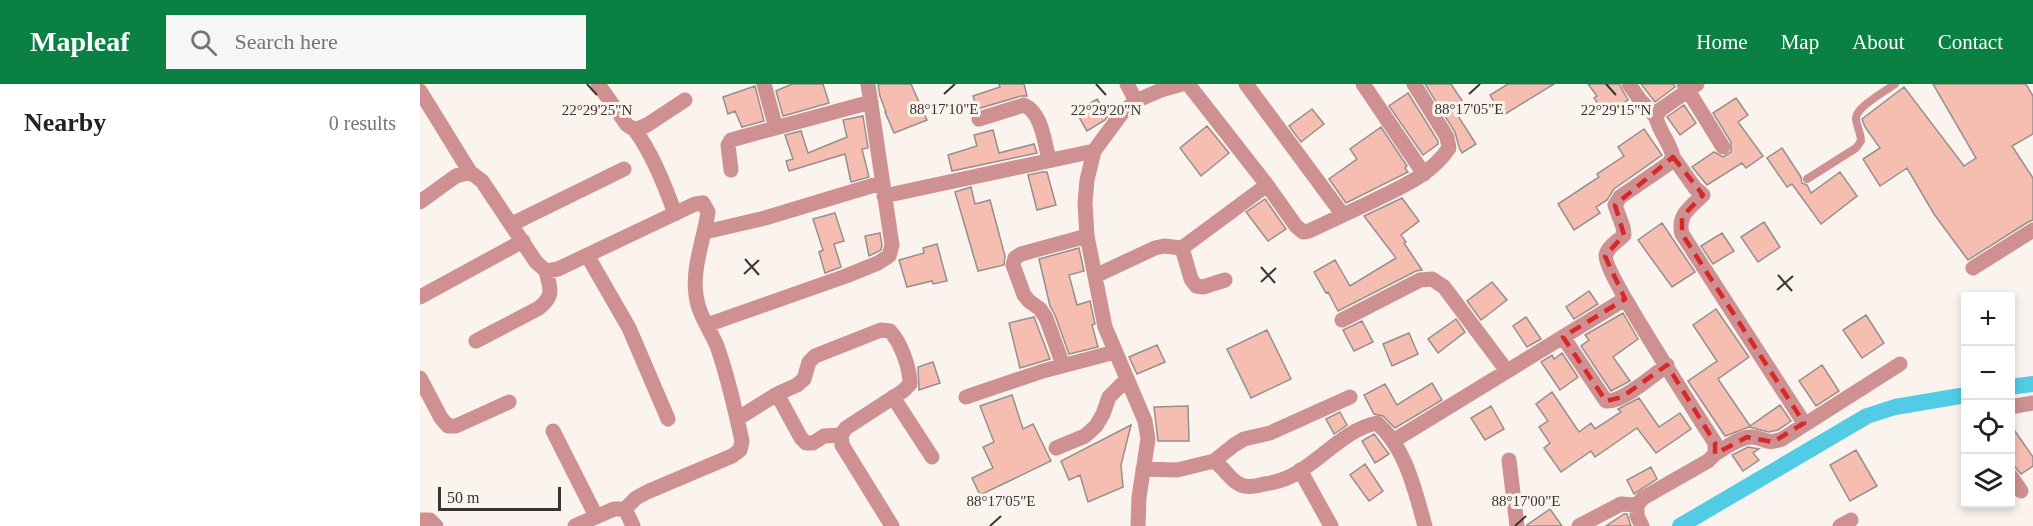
<!DOCTYPE html>
<html lang="en">
<head>
<meta charset="utf-8">
<style>
  :root { --surface:#fff; --page:#f6f6f6; --text:#202124; --muted:#757577; --line:#e0e0e0; --accent:#0b8043 }
  body { margin:0; font-family:"Times New Roman",serif; background:var(--page); color:var(--text) }
  .controls { position:absolute; right:18px; bottom:18px; display:grid; overflow:hidden; border-radius:0px; box-shadow:0 3px 9px #0003 }
  .controls button { width:54px; height:54px; display:grid; place-items:center; padding:0; border:0; border-bottom:2px solid var(--line); background:var(--surface); color:var(--text); font:30px sans-serif }
  .scale { position:absolute; left:18px; bottom:15px; width:123px; box-sizing:border-box; padding-left:6px; border:3px solid #383533; border-top:0; font-size:16px; line-height:21px; white-space:nowrap; color:#383533; -webkit-text-stroke:4px #faf3ee; paint-order:stroke }
  .list { margin:0; padding:0; list-style:none }
  h2 { display:flex; justify-content:space-between; align-items:center; height:78px; margin:0; padding:0 24px; font-size:26px }
  h2 small { font-size:20px; font-weight:400; color:var(--muted) }
  .icon { flex:none; width:33px; height:33px; fill:none; stroke:currentColor; stroke-width:2; stroke-linecap:round; stroke-linejoin:round }
  .map { position:relative; flex:none; width:1613px; height:442px; overflow:hidden }
  header { display:flex; align-items:center; gap:36px; box-sizing:border-box; height:84px; padding:0 30px; background:var(--accent); color:#fff }
  header strong { font-size:28px }
  nav { display:flex; gap:33px; margin-inline-start:auto; font-size:21px }
  .search { width:420px; height:54px; background:var(--page); display:flex; align-items:center; gap:15px; box-sizing:border-box; padding:0 21px; border-radius:0px; color:var(--muted); font-size:22px }
  main { display:flex }
  aside { flex:1; background:var(--surface) }
  .map>svg:first-child { display:block }
</style>
</head>
<body>
<header>
<strong>Mapleaf</strong>
<div class="search"><svg class="icon" aria-label="search" viewBox="0 0 24 24"><circle cx="10" cy="10" r="6"/><path d="M15 15l6 6"/></svg>Search here</div>
<nav><a>Home</a><a>Map</a><a>About</a><a>Contact</a></nav>
</header>
<main>
<aside>
<h2>Nearby<small>0 results</small></h2>
<ul class="list">
</ul>
</aside>
<div class="map">
<svg width="1613" height="442" viewBox="0 0 1613 442">
  <rect width="100%" height="100%" fill="#faf3ee"/>
  <g fill="none" stroke-linecap="round" stroke-linejoin="round">
    <path stroke="#52cce5" stroke-width="16" d="M1590 303 1613 300
      M1260 442 1447 332 1475 323 1546 311"/>
  </g>
  <path fill="#f6beb1" stroke="#978f8d" stroke-width="1.5" d="M372 0H403L409 19 363 32 356 7Z
    M458 0H491L507 36 474 49 465 28H466L460 12Z
    M579 0H604L607 12H601L557 25 553 12 580 3Z
    M1005 0H1031L1043 18 1033 24 1056 60 1042 69 1039 63 1035 48Z
    M1088 0H1134L1082 32 1070 11Z
    M1168 0H1199L1208 16 1186 31 1174 14 1177 12Z
    M1221 0H1254L1255 3 1235 18Z
    M1513 0H1606L1613 12V50L1592 62 1613 94V136L1608 138 1548 176 1514 130 1487 84 1460 102 1443 75 1460 64 1445 43 1442 35 1484 3 1544 82 1556 74Z
    M335 2 344 37 322 43 315 27 308 30 303 13Z
    M988 9 1018 57V60L1003 71 969 22Z
    M1316 14 1328 31 1318 38 1343 72 1326 84 1322 79 1287 101 1272 83 1294 68 1303 73 1311 68V58L1293 29Z
    M677 15 688 32 685 36 667 47 656 28Z
    M1264 21 1276 39 1260 51 1247 33Z
    M892 25 904 40 881 58 869 42Z
    M443 32 448 64 442 65 449 93 431 98 425 70 369 87 366 77 373 75 365 51 381 47 388 69 427 53 423 36Z
    M787 42 809 69 781 92 760 64Z
    M961 43 987 82 985 84 988 88 926 119 909 95 937 75 930 65Z
    M1224 45 1242 71 1194 105 1187 116 1176 123 1180 129 1154 146 1138 120 1179 93 1177 90 1204 72 1198 63Z
    M573 46 579 69 614 60 617 69 532 87 528 71 557 62 554 51Z
    M1362 64 1381 93 1382 99 1387 101 1391 109 1420 88 1437 112 1401 140 1372 100 1367 103 1347 74Z
    M622 88H627L636 121 617 126 608 91Z
    M551 103 555 120 570 116 585 172 584 181 558 187 535 108Z
    M982 114 999 137 981 151 986 158 984 159 1002 186 996 187 918 227 908 208 906 209 894 188 915 176 930 202 976 174 944 132Z
    M845 115 866 145 848 157 826 128Z
    M415 129 424 157 414 160 421 183 405 189 399 168 403 166 393 135Z
    M1344 138 1360 163 1338 178 1321 153Z
    M1242 139 1275 188 1252 203 1218 156Z
    M460 149 462 161 461 166 449 172 445 152Z
    M1302 149 1314 167 1293 180 1281 162Z
    M517 160 527 197 513 200 512 197 487 203 479 176 504 169 503 164Z
    M659 164 664 187 649 191 657 221 670 217 675 240 672 241 678 263 649 270 635 231 630 222 619 175Z
    M1072 198 1087 216 1061 236 1047 217Z
    M1169 207 1178 220 1154 235 1146 223Z
    M1296 225 1329 273 1298 295 1330 342 1360 321 1371 337 1358 346 1349 348 1329 343 1305 352 1268 297 1297 277 1273 241Z
    M1203 229 1218 255 1193 273 1210 297 1191 307 1161 262 1169 256 1165 251Z
    M1446 231 1464 259 1442 274 1423 246Z
    M614 233 630 275 600 284 589 239Z
    M1106 233 1121 255 1107 263 1093 242Z
    M1036 235 1045 248 1018 269 1008 255Z
    M942 237 953 258 934 267 923 246Z
    M847 246 871 295 831 314 807 265Z
    M989 249 998 270 972 282 963 260Z
    M737 261 745 278 717 290 709 273Z
    M1142 269 1158 293 1140 306 1121 278 1132 271 1134 275Z
    M513 278 520 299 499 306 498 283Z
    M1402 281 1419 307 1396 322 1379 297Z
    M1012 299 1022 316 975 344 963 332 954 330 944 311 965 300 977 321Z
    M1132 308 1159 348 1171 339 1175 345 1201 328 1198 325 1219 314 1239 343 1260 329 1271 345 1236 369 1217 344 1175 373 1171 367 1141 388 1124 364 1130 359 1119 343 1128 337 1116 320Z
    M592 311 603 345 613 340 631 377 560 411 552 394 573 384 563 363 574 358 560 322Z
    M768 322 769 357H738L734 323Z
    M1071 322 1084 345 1065 356 1051 334Z
    M920 328 927 341 914 350 906 335Z
    M1590 340 1613 373V382L1601 390 1595 383 1590 381Z
    M711 341 701 381 703 403 668 418 660 391 649 396 641 377Z
    M954 350 969 370 955 379 942 357Z
    M1328 363 1339 365 1333 369 1339 376 1323 387 1312 371Z
    M1436 366 1457 402 1430 417 1410 381Z
    M945 380 963 407 949 417 930 391Z
    M1231 383 1237 395 1214 410 1207 396Z
    M1130 425 1142 442H1107V441Z
    M1204 430H1207L1211 442H1186Z"/>
  <g fill="none" stroke-linecap="round" stroke-linejoin="round">
    <path stroke="#cf9091" stroke-width="8" d="M1387 95 1436 64 1441 57C1441 49 1436 41 1436 34 1436 23 1466 7 1475 0"/>
    <path stroke="#cf9091" stroke-width="15" d="M178 0 207 41 215 46 227 41 265 16
      M344 0 356 44
      M707 0 716 17
      M768 0 847 101 876 142 883 148 889 147C910 137 932 127 953 117 981 103 1011 91 1029 64L1027 53 994 0
      M826 0 923 131
      M943 0 1004 90
      M1209 0 1220 16 1236 33
      M1264 0 1303 63
      M0 7 50 88
      M559 35 604 21C622 29 624 57 629 75
      M215 46C233 71 245 101 255 130
      M1253 73 1275 104 1283 111C1270 124 1257 131 1262 150L1384 339
      M311 86 308 61 311 56 451 18
      M464 112 674 67
      M0 118 36 92 50 88 62 97 116 178 126 187 138 185 275 120 283 119 288 128C284 155 272 184 276 211 278 230 290 245 297 262 308 293 315 325 322 357L320 366 312 372 227 408 216 414 205 425
      M92 140 204 85
      M285 148 345 134 461 99
      M762 164 771 195 776 202 783 203 805 196
      M167 171 209 244 248 335
      M1553 184 1613 146
      M675 192 735 164 744 162 762 164 847 101
      M0 213 103 157
      M922 236 1000 196 1012 195 1024 203 1087 287
      M287 241 426 192 458 179 469 172 472 161 448 0
      M1143 253 1186 317C1202 319 1232 292 1247 281
      M56 257 119 224C135 211 130 205 126 187
      M643 281 626 234 620 225 609 217 604 211 593 181 595 174 601 170 667 152
      M0 294 21 334 28 342H36L89 318
      M357 310 381 354 386 359H393L404 352 421 351
      M473 313 512 373
      M546 313 623 287 695 268
      M1590 323 1613 319
      M317 335 357 310 377 301 384 295 389 278 395 272 461 246 470 247C481 259 490 284 490 300L483 307 426 344 421 351 422 361 472 442
      M133 347 176 432
      M973 357 1205 215
      M636 364 665 352 676 342 683 330 689 313 707 295
      M1295 370C1305 364 1318 354 1330 353 1344 352 1344 362 1362 355L1480 280
      M1089 376 1097 442
      M794 377 814 361 824 355 850 349 930 313
      M723 385 757 386 794 377C804 383 810 397 821 401 828 404 837 402 844 400 852 399 860 397 867 394 899 380 922 346 957 339 986 364 995 407 1005 442
      M880 386 911 442
      M1590 391 1601 407
      M0 436H10L16 442
      M155 442 194 425H205L213 442
      M718 442 719 413 728 355 725 337 685 243 667 152 665 119 667 96 674 67 702 29 716 17 741 6 762 0
      M1159 442 1201 420 1217 421
      M1222 442 1217 432V421L1223 414 1288 377 1295 370V359C1280 335 1182 186 1186 171 1188 162 1198 157 1204 151L1203 143 1195 121 1200 113 1248 80 1253 73C1250 58 1239 48 1236 33L1240 26 1277 0
      M1420 442 1431 436"/>
  </g>
  <path fill="none" stroke="#d62828" stroke-width="4.5" stroke-dasharray="12 8" stroke-linejoin="round" d="M1253 73 1283 111 1262 133V150L1384 339 1353 358 1327 353 1295 370V359L1247 281 1202 313 1186 317 1143 253 1205 215 1185 172 1204 151 1195 121Z"/>
  <path fill="none" stroke="#383533" stroke-width="2" d="M167 0 177 11M676 0 686 11M1186 0 1196 11M524 10 535 0M1049 10 1060 0M325 175 339 191M841 183 855 199M324 190 339 176M1358 191 1372 207M841 198 856 184M1357 206 1373 192M570 442 581 432M1095 442 1106 432"/>
  <g font-size="15" text-anchor="middle" fill="#383533" stroke="#faf3ee" stroke-width="6" stroke-linejoin="round" paint-order="stroke">
    <text x="524" y="30">88°17'10"E</text>
    <text x="1049" y="30">88°17'05"E</text>
    <text x="1196" y="31">22°29'15"N</text>
    <text x="177" y="31">22°29'25"N</text>
    <text x="686" y="31">22°29'20"N</text>
    <text x="581" y="422">88°17'05"E</text>
    <text x="1106" y="422">88°17'00"E</text>
  </g>
</svg>
<div class="controls">
<button>+</button>
<button>−</button>
<button><svg class="icon" aria-label="locate" viewBox="0 0 24 24"><circle cx="12" cy="12" r="6"/><path d="M12 2v4M12 18v4M2 12h4M18 12h4"/></svg></button>
<button><svg class="icon" aria-label="layers" viewBox="0 0 24 24"><path d="M12 4l9 5-9 5-9-5zM3 14l9 5 9-5"/></svg></button>
</div>
<div class="scale">50 m</div>
</div>
</main>
</body>
</html>
